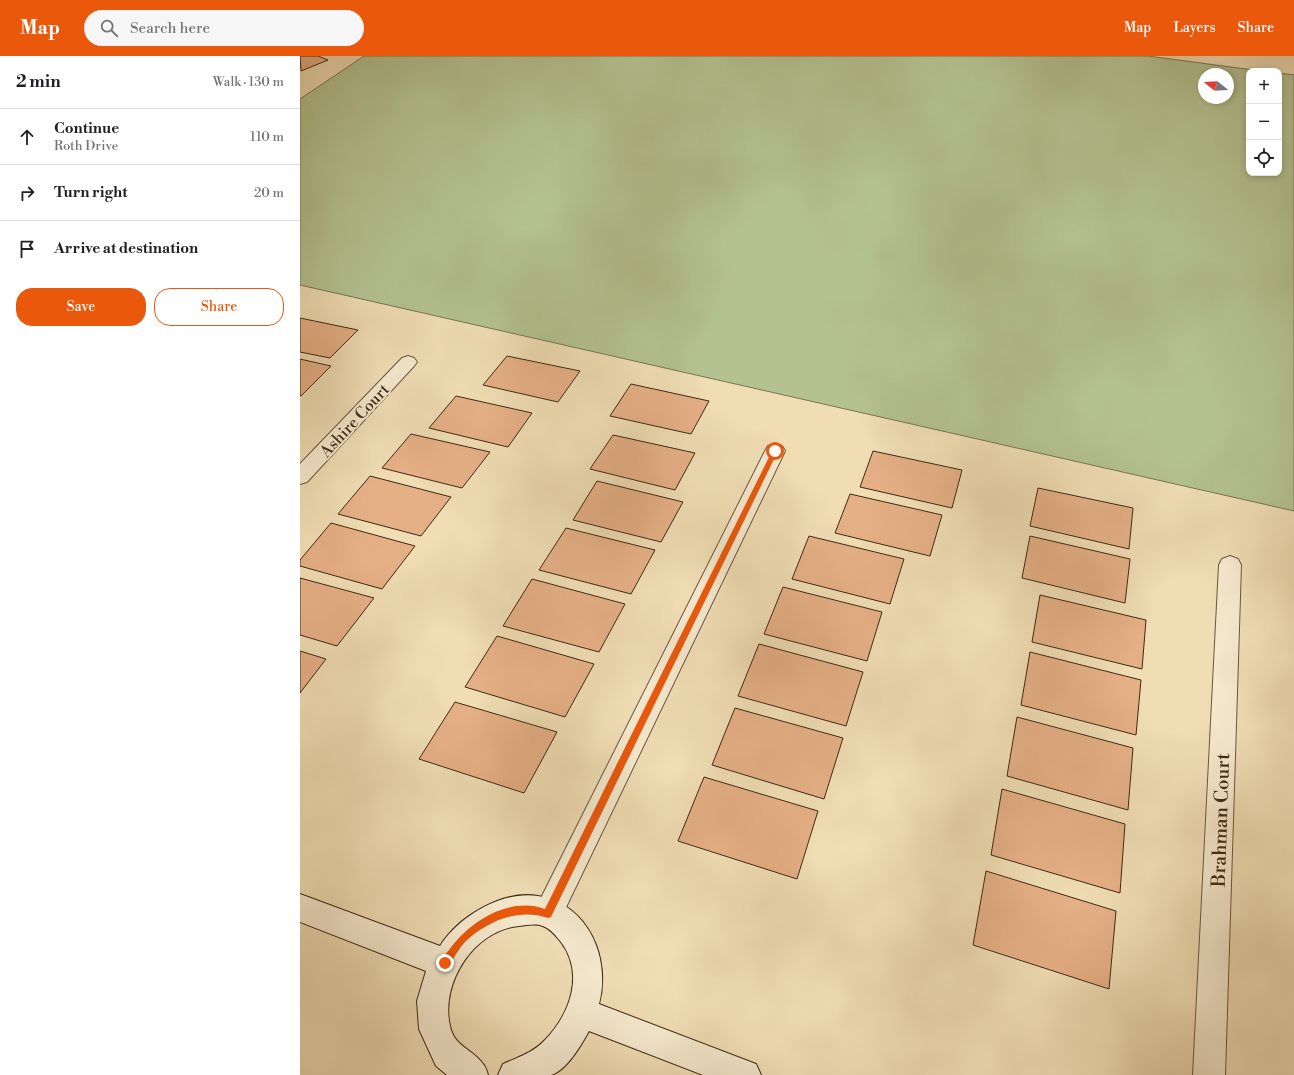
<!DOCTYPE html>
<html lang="en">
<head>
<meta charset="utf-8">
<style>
  :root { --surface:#fff; --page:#f6f6f6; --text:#202124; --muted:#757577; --line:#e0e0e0; --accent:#ea580c }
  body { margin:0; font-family:"Libre Bodoni",serif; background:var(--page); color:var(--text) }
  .controls { position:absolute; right:12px; top:12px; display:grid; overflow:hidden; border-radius:8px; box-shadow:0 2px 6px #0003 }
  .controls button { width:36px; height:36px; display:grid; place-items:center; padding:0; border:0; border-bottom:1px solid var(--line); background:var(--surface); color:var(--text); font:20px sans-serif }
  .compass { position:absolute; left:898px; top:12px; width:36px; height:36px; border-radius:50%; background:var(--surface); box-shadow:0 2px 6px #0003; rotate:288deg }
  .stop { position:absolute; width:12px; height:12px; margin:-9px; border:3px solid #ea580c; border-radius:50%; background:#fff }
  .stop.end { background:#ea580c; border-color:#fff; box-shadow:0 1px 4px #0008 }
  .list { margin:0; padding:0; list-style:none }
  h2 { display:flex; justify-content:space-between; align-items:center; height:52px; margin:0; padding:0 16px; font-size:17px }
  h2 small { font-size:13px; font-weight:400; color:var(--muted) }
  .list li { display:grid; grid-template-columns:26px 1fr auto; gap:12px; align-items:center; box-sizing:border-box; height:56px; padding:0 16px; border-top:1px solid var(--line) }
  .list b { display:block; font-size:15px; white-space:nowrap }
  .list p { margin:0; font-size:13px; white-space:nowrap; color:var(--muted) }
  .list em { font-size:13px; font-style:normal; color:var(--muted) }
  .actions { display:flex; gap:8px; padding:12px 16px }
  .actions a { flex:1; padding:9px 0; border:1px solid var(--accent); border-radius:16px; text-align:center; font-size:14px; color:var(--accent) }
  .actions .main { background:var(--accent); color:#fff }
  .icon { flex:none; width:22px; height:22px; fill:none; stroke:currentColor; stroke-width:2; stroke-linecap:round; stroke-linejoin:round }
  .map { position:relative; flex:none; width:994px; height:1019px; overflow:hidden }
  header { display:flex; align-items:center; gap:24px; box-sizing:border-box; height:56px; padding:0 20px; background:var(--accent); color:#fff }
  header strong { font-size:19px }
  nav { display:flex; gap:22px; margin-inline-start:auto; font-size:14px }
  .search { width:280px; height:36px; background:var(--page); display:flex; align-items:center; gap:10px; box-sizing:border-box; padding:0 14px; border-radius:22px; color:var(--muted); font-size:15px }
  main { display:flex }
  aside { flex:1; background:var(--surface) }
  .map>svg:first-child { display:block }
</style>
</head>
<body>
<header>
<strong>Map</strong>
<div class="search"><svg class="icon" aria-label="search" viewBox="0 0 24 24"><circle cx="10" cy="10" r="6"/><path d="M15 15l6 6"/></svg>Search here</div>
<nav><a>Map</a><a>Layers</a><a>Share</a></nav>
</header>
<main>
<aside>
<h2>2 min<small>Walk · 130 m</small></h2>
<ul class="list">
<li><svg class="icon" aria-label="ahead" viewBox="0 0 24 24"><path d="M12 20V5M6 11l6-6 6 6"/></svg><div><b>Continue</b><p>Roth Drive</p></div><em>110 m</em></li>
<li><svg class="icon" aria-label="right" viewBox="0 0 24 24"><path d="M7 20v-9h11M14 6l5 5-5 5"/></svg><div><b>Turn right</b></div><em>20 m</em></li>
<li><svg class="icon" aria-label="arrive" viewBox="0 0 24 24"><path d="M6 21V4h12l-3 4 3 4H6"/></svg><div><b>Arrive at destination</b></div></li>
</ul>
<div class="actions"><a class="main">Save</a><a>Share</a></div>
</aside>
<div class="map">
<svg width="994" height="1019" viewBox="0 0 994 1019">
  <rect width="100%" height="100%" fill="#f0ddb4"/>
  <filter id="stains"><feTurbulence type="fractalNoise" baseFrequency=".005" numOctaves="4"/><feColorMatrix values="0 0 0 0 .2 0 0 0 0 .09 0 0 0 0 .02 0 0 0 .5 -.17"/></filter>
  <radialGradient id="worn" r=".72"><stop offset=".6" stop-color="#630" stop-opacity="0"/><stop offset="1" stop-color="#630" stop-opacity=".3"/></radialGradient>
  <path fill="#b4c291" stroke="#797653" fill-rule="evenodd" d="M64 0H848L961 15H949V117H979V17L994 19V455L0 229V43ZM904 18H928V42H904Z"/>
  <path fill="#e6b086" stroke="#3e2915" d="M0 0H18L28 4 1 15Z
    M0 262 58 274 30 302 0 296Z
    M207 300 280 315 258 346 183 329Z
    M0 303 31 310 1 340H0Z
    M331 328 409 345 391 378 310 360Z
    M156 340 232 357 208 391 129 372Z
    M111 378 190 396 162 432 82 412Z
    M313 379 395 397 375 434 290 413Z
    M573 395 662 414 652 452 560 431Z
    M70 420 151 441 121 480 38 458Z
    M297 425 383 446 361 486 273 464Z
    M738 432 833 452 829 493 730 470Z
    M550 438 642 459 630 500 535 477Z
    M31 467 115 490 82 533 0 510V504Z
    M266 472 355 494 331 538 239 514Z
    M509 480 604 503 590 548 492 523Z
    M730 480 830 503 825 547 722 522Z
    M0 522 74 542 37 590 0 579Z
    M232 523 325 548 299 596 203 570Z
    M483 531 582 556 567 605 464 578Z
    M740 539 846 564 842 613 732 586Z
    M197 580 294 608 265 661 165 631Z
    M459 588 563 616 546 670 438 640Z
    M0 595 26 603 0 637Z
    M730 596 841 624 836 679 721 649Z
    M155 646 257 676 224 737 119 703Z
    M435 652 543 682 524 743 412 709Z
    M717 661 833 692 828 754 707 720Z
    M404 721 518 755 497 823 378 785Z
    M702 733 825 768 820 837 691 799Z
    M686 815 816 855 809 933 673 889Z"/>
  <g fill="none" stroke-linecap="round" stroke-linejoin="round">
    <defs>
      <path id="street" d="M108 300 114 302 117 306 114 310 7 426 0 428V408L102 302Z
        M475 388 482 390 485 395 258 868 248 872 238 868 234 858 238 848 465 395 468 390Z
        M930 500 938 503 941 509 925 1019H893L919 509 922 503Z"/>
      <path id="secondary" d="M0 838 140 890C158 861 202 834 238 840 289 848 311 903 299 948L456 1008 461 1019H403L289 975C282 988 266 1015 251 1019 241 1019 210 1019 198 1019L203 1008C218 1001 233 997 245 984 270 958 285 918 261 886 256 880 251 873 243 870 236 867 227 869 219 870 174 874 140 927 150 970 154 991 173 993 183 1008 186 1011 187 1016 188 1019H147L136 1010 119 973 117 945 126 915 0 866Z"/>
    </defs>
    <use href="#street" stroke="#6a563d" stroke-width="2"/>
    <use href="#secondary" stroke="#3e2915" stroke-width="2"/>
    <use href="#street" fill="#f5e9ce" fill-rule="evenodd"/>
    <use href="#secondary" fill="#f5e9ce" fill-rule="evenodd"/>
  </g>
  <path fill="#ea580c" d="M475 393 478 395 251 861 248 862C218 852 188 865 166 885 159 892 154 902 148 910H142C139 904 145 899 149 894 169 866 209 840 245 853L472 395Z"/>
  <g text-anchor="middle" stroke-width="4" stroke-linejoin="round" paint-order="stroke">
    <g font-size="16" fill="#3e2915" stroke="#f5e9ce">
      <text transform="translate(54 364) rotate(-47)" y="6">Ashire Court</text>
    </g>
    <g font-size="19" fill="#3e2915" stroke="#f5e9ce">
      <text transform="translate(920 764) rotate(-88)" y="7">Brahman Court</text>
    </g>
  </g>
  <rect width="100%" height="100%" filter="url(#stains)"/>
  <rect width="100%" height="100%" fill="url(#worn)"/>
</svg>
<div class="controls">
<button>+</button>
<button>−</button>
<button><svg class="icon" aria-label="locate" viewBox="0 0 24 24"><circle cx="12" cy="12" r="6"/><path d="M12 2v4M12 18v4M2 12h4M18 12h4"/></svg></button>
</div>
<svg class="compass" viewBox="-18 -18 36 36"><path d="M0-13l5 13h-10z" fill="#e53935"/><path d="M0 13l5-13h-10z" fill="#757577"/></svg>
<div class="stop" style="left:475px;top:395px"></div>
<div class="stop end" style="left:145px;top:907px"></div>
</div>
</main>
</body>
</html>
